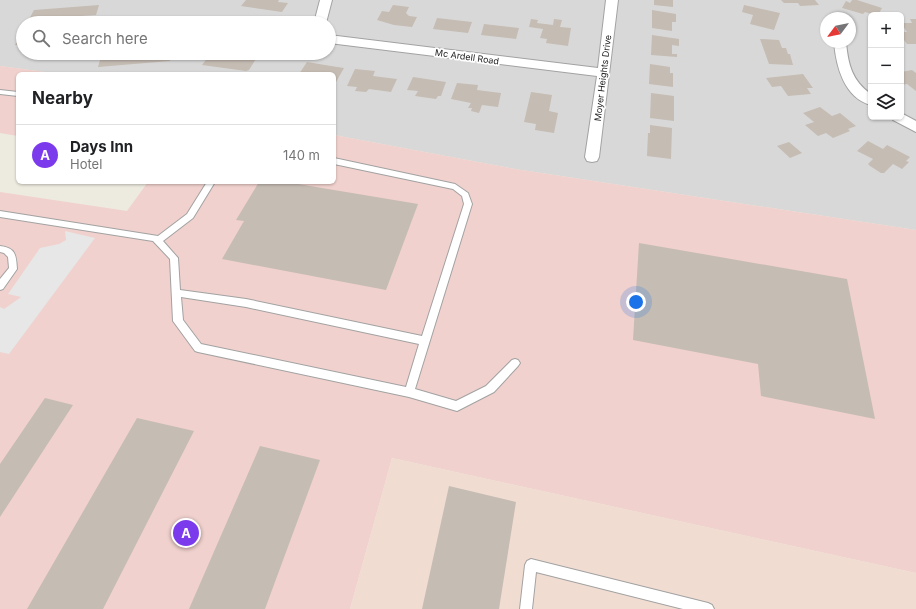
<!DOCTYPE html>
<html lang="en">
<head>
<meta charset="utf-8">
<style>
  :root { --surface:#fff; --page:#f2f2f2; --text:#202124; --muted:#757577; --line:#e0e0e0; --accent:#7c3aed }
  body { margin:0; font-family:Inter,sans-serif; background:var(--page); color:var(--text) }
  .controls { position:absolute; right:12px; top:12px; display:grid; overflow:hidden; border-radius:6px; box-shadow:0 1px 3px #0004 }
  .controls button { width:36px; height:36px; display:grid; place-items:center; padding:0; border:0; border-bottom:1px solid var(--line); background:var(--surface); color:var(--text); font:20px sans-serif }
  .compass { position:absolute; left:820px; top:12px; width:36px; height:36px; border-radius:50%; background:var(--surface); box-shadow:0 1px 3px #0004; rotate:238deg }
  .you { position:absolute; left:636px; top:302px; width:14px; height:14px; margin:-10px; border:3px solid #fff; border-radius:50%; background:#1a73e8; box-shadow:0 0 0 6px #1a73e833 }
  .badge { display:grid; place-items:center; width:26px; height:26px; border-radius:50%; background:var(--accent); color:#fff; font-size:13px; font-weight:700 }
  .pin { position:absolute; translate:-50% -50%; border:2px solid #fff; box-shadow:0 1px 4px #0006 }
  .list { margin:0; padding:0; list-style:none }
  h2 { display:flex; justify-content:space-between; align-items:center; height:52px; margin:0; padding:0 16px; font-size:17px }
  h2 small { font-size:13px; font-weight:400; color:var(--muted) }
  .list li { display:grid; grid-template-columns:26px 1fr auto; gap:12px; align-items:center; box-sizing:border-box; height:60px; padding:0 16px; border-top:1px solid var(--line) }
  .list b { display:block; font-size:15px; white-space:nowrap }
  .list p { margin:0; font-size:13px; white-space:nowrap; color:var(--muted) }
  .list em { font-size:13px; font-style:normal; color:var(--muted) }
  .icon { flex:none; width:22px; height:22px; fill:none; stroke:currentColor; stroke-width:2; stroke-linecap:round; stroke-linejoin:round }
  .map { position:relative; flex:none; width:916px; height:609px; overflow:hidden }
  .search { position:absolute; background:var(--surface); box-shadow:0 1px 3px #0004; left:16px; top:16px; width:320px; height:44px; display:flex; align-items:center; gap:10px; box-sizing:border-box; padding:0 14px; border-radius:22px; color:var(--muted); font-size:15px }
  .panel { position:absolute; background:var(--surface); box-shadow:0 1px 3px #0004; left:16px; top:72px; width:320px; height:112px; border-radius:6px }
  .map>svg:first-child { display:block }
</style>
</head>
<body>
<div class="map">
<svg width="916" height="609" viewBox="0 0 916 609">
  <rect width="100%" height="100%" fill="#edeadf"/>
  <path fill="#d9d8d8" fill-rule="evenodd" d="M0 0H916V230L515 169 334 135V74H60L0 66ZM871 15H901V117H871ZM826 18H850V42H826ZM23 23H329V53H23Z"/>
  <path fill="#f0d1cd" d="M0 66 60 74H18V136L0 133Z
    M334 135 515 169 916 230V573L392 458 350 609H0V192L127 211 148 182H334Z"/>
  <path fill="#f1dcd1" d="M392 458 916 573V609H350Z"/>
  <path fill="#e7e7e7" d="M65 231 95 238 9 354 0 352V307L4 309 21 297 8 294 40 248 59 244 66 240Z"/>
  <path fill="#c5bcb3" d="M246 0H279L278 2 288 3 282 12 241 6Z
    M654 0H673V7L654 5Z
    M781 0H815L819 5 800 6 798 3H784Z
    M852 0H857L882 8 878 15H875L865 12 863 14 842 8 846 1 850 3Z
    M99 5 96 15 50 18 47 23H27L34 10Z
    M393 5 409 7 406 13 409 16 417 17 412 27 394 25 377 20 382 11 389 12Z
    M744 5 780 13 774 30 750 24 753 15 742 12Z
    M652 10 676 14V22H672V31L652 28Z
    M437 18 472 22 468 33 433 29Z
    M531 19 538 20 537 23 553 25 554 19 562 20 560 27 571 28 568 46 546 43 547 39 540 38 543 29 529 27Z
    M910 19H916V44H907L901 36V32H907L901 23H912Z
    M484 24 519 28 516 39 481 35Z
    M23 31V45H15Z
    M652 35 679 39V46L672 45V54H677V57L651 55Z
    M760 39 779 40 782 48H786L788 54H790L793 65 769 64Z
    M102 53H171L170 61 98 67Z
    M211 53 233 56 235 53 259 54 249 70 246 71 202 65Z
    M307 62 331 66 344 68 336 82H334V74H299Z
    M650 64 670 67V73H673V87L649 84Z
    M355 69 375 71 373 76 397 79 391 92 369 89 366 92 355 91 357 87 347 86Z
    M912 70 916 73V91L907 84 901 85V72Z
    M803 74 813 88H807L811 94 788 96 781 86 772 87 766 78Z
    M413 77 446 82 441 96H438L436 99 415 96 418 91 407 90Z
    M457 83 478 85 477 90 501 93 498 107 482 105 479 113 471 111 472 108H468L471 103 451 99Z
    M531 92 552 95 549 111 558 113 554 133 535 130 536 124 524 122Z
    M651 93 674 96V121L650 118Z
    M820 107 832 116 840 113 856 126 848 129 850 131 833 138 826 133 818 136 805 125 814 122 803 113Z
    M650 125 672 128 671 159 647 156 648 133H650Z
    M868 141 883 149 887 145 910 157 906 161 909 162 902 169 893 164 884 173H881L870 166 868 164 873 159 857 151Z
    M789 142 802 153 790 158 777 146Z
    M259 182H286L418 204 386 290 222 259 244 221 236 220Z
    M639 243 847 279 875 419 761 396 758 364 633 340Z
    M45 398 73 405 0 517V464Z
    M137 418 194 431 103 609H27Z
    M260 446 320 460 265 609H189Z
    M449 486 516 502 499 609H422Z"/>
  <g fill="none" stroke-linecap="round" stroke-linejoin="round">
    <defs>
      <path id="service" d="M0 90 18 92V96L0 94Z
        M334 158 455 184 468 193 472 204 415 389 456 401 486 386 512 360 515 359 518 360 520 363 518 366 494 392 457 411 409 397 198 352 195 351 173 321 170 259 153 241 0 217V211L158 236 187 214 207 182H215L193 218 163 241 178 258 180 290 246 299 422 336 464 204 462 196 453 189 334 164ZM181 297 246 307 419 344 406 387 201 344 183 320Z
        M0 246C16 248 16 255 17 269L3 289 0 290V279L9 268 8 257 4 253 0 252Z
        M531 559 708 603 712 605 714 609H683L536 572 532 609H520L525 565 527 561Z"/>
      <path id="minor" d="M320 0H332L326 23H314Z
        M606 0H618L599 157 597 161 592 162 587 161 585 157 597 76 329 43V35L598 68Z
        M834 42H846C848 64 852 81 871 94V105C844 98 836 66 834 42Z
        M901 113 916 121V132L893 120 891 117H901Z"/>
    </defs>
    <use href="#service" stroke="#a2a2a2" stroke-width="2"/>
    <use href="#minor" stroke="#a2a2a2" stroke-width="2"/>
    <use href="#service" fill="#fff" fill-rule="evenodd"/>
    <use href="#minor" fill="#fff" fill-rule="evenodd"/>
  </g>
  <g text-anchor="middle" stroke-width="3.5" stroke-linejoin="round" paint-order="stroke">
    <g font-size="9" fill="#1b1b1b" stroke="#fff">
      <text transform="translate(467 57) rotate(8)" y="3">Mc Ardell Road</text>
      <text transform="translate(603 78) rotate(-83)" y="3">Moyer Heights Drive</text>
    </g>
  </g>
</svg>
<div class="controls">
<button>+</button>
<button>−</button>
<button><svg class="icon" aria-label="layers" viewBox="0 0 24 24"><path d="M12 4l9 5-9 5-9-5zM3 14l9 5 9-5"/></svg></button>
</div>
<svg class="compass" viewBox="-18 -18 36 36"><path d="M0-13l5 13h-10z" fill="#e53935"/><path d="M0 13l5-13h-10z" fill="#757577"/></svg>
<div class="you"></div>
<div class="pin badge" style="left:186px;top:533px">A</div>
<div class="search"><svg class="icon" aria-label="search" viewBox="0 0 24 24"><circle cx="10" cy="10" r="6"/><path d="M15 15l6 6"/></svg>Search here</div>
<section class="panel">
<h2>Nearby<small></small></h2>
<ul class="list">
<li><span class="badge">A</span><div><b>Days Inn</b><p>Hotel</p></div><em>140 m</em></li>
</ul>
</section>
</div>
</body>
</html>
